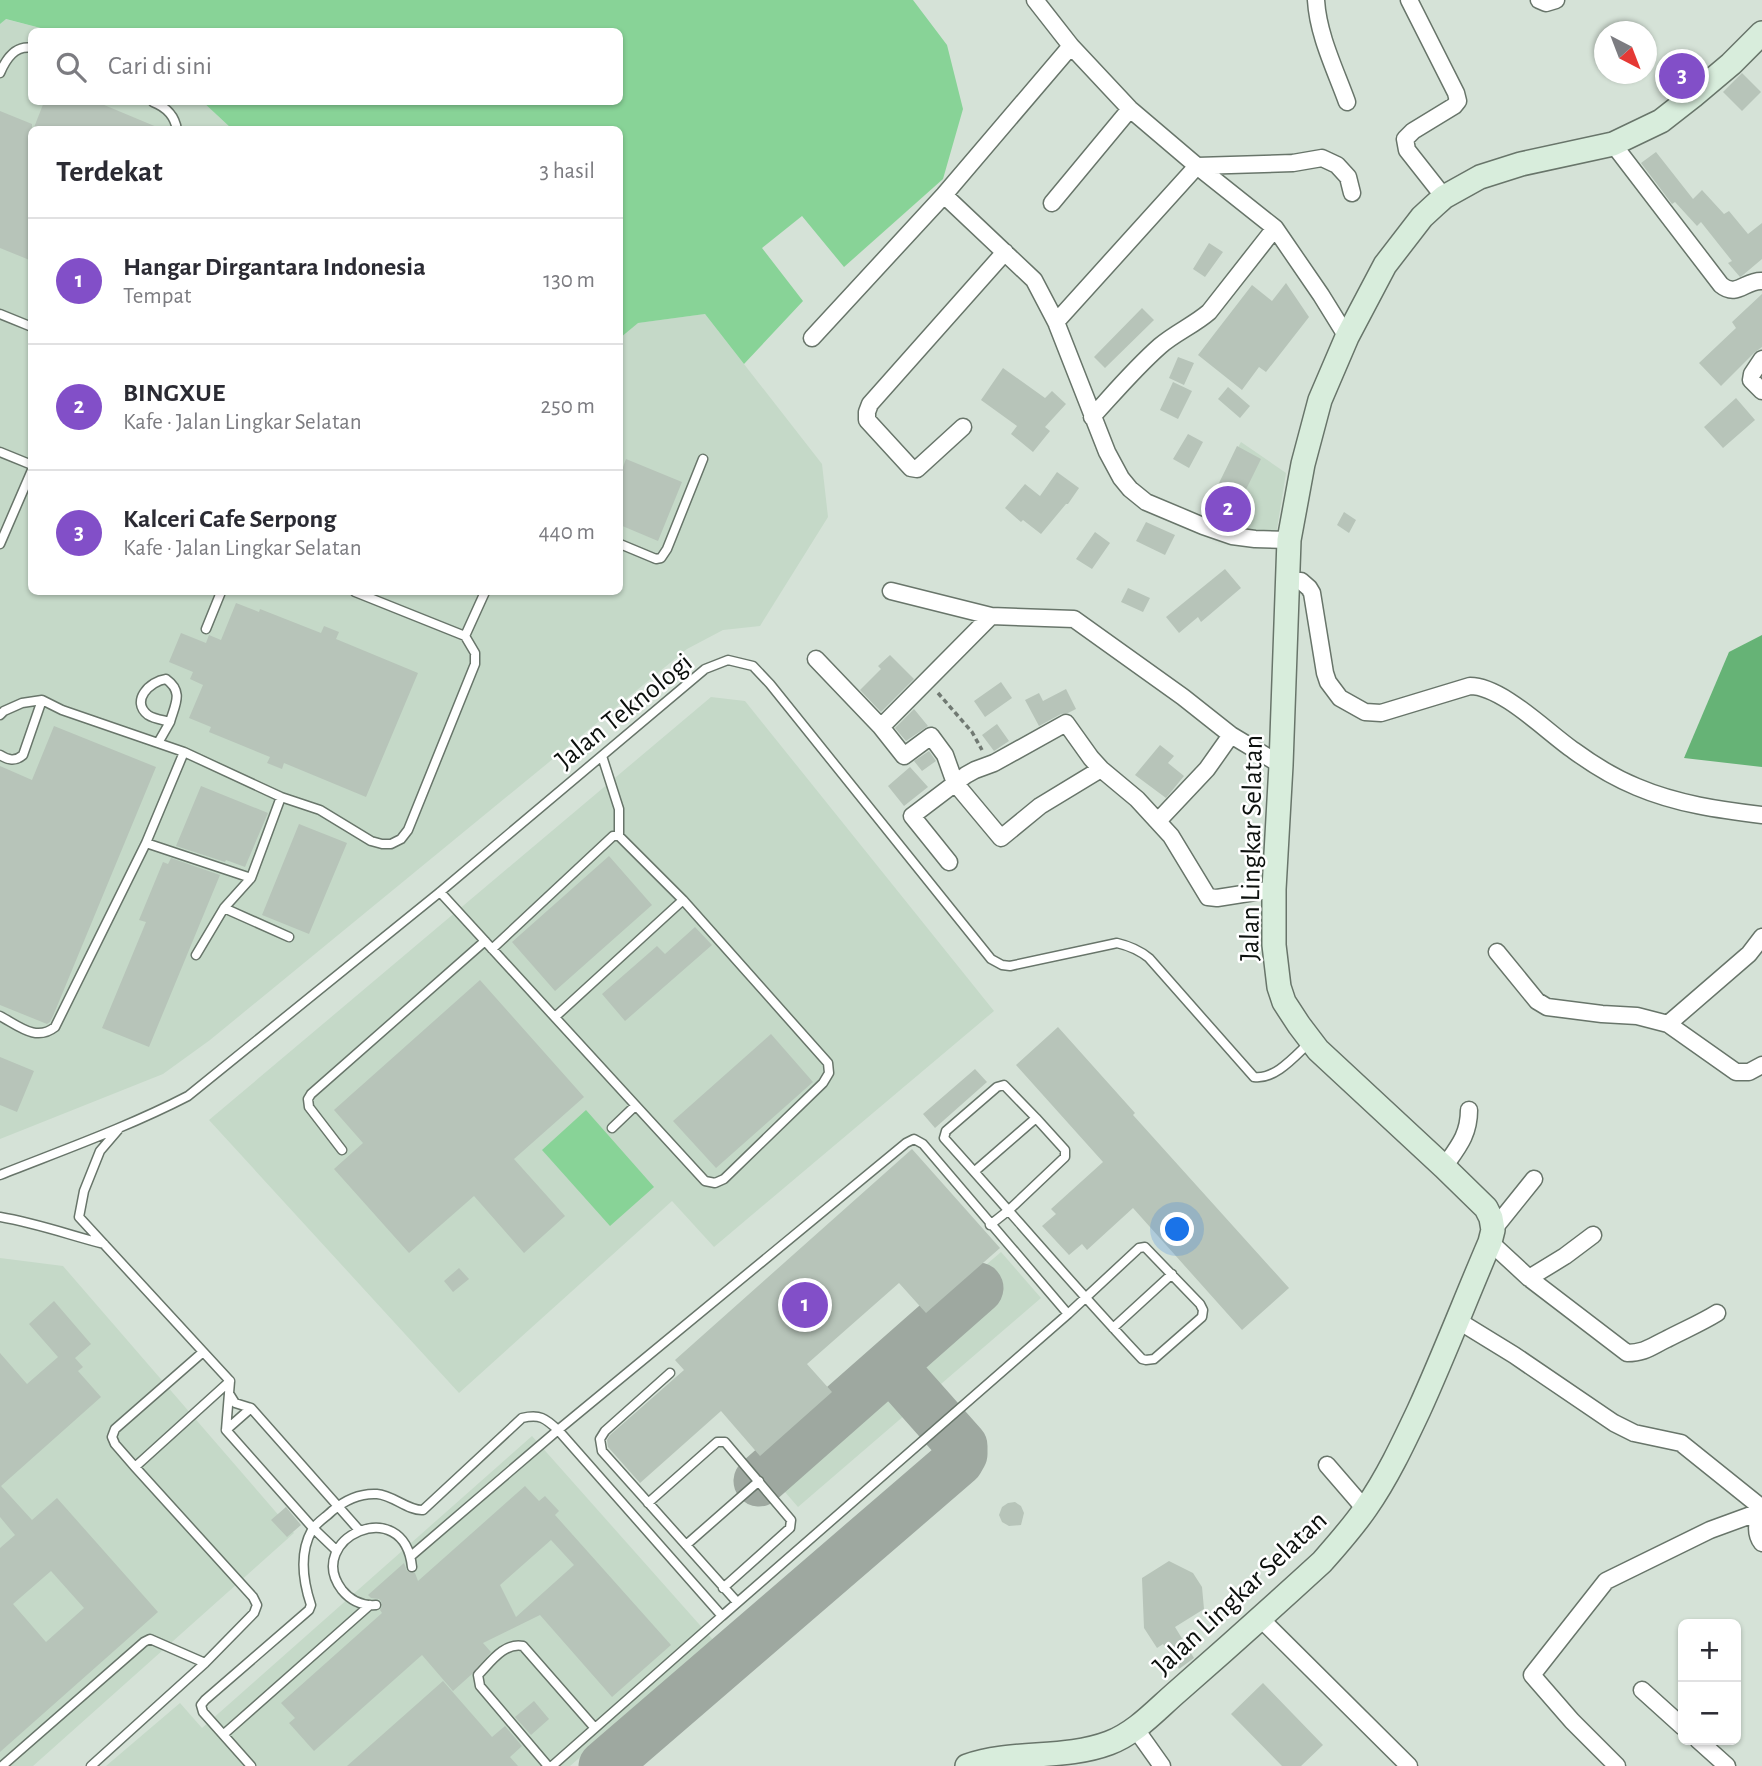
<!DOCTYPE html>
<html lang="id">
<head>
<meta charset="utf-8">
<style>
  :root { --surface:#fff; --page:#f2f2f3; --text:#2b2b33; --muted:#7c7c81; --line:#e1e1e2; --accent:#824fc8 }
  body { margin:0; font-family:"Alegreya Sans",sans-serif; background:var(--page); color:var(--text) }
  .controls { position:absolute; right:21px; bottom:21px; display:grid; overflow:hidden; border-radius:10px; box-shadow:0 2px 5px #0004 }
  .controls button { width:63px; height:63px; display:grid; place-items:center; padding:0; border:0; border-bottom:2px solid var(--line); background:var(--surface); color:var(--text); font:35px sans-serif }
  .compass { position:absolute; left:1594px; top:21px; width:63px; height:63px; border-radius:50%; background:var(--surface); box-shadow:0 2px 5px #0004; rotate:138deg }
  .you { position:absolute; left:1178px; top:1230px; width:24px; height:24px; margin:-18px; border:5px solid #fff; border-radius:50%; background:#1a73e8; box-shadow:0 0 0 10px #1a73e833 }
  .badge { display:grid; place-items:center; width:46px; height:46px; border-radius:50%; background:var(--accent); color:#fff; font-size:23px; font-weight:700 }
  .pin { position:absolute; translate:-50% -50%; border:4px solid #fff; box-shadow:0 2px 7px #0006 }
  .list { margin:0; padding:0; list-style:none }
  h2 { display:flex; justify-content:space-between; align-items:center; height:91px; margin:0; padding:0 28px; font-size:30px }
  h2 small { font-size:23px; font-weight:400; color:var(--muted) }
  .list li { display:grid; grid-template-columns:46px 1fr auto; gap:21px; align-items:center; box-sizing:border-box; height:126px; padding:0 28px; border-top:2px solid var(--line) }
  .list b { display:block; font-size:26px; white-space:nowrap }
  .list p { margin:0; font-size:23px; white-space:nowrap; color:var(--muted) }
  .list em { font-size:23px; font-style:normal; color:var(--muted) }
  .icon { flex:none; width:38px; height:38px; fill:none; stroke:currentColor; stroke-width:2; stroke-linecap:round; stroke-linejoin:round }
  .map { position:relative; flex:none; width:1762px; height:1766px; overflow:hidden }
  .search { position:absolute; background:var(--surface); box-shadow:0 2px 5px #0004; left:28px; top:28px; width:595px; height:77px; display:flex; align-items:center; gap:18px; box-sizing:border-box; padding:0 24px; border-radius:10px; color:var(--muted); font-size:26px }
  .panel { position:absolute; background:var(--surface); box-shadow:0 2px 5px #0004; left:28px; top:126px; width:595px; height:469px; border-radius:10px }
  .map>svg:first-child { display:block }
</style>
</head>
<body>
<div class="map">
<svg width="1762" height="1766" viewBox="0 0 1762 1766">
  <rect width="100%" height="100%" fill="#d5e2d7"/>
  <path fill="#c5d9c8" d="M5 19 52 31 32 32V102H203L232 129 32 130V592H620V338L637 323 705 314 822 464 828 517 760 626 723 630 687 649 210 1040 163 1074 0 1139V24Z
    M1241 442 1286 473 1275 541 1204 510Z
    M711 697 745 701 994 1011 714 1247 672 1201 459 1393 209 1120Z
    M1001 1252 1041 1298 798 1507 758 1461Z
    M0 1258 63 1266 294 1533 33 1766H0Z
    M532 1436 714 1641 570 1766H106L180 1703 202 1728Z"/>
  <path fill="#88d397" d="M0 0H913L947 45 963 109 943 179 844 267 802 216 762 248 803 301 744 364 705 314 638 323 620 338V130L232 129 203 102H620V32L52 31 6 19 0 24Z
    M586 1110 654 1187 610 1226 542 1150Z"/>
  <path fill="#66b376" d="M1762 635V767L1684 758 1729 652Z"/>
  <g fill="none" stroke-linecap="round" stroke-linejoin="round">
    <path stroke="#9ea8a0" stroke-width="51" d="M759 1481 978 1288
      M604 1766 958 1461 962 1454V1446L891 1366"/>
  </g>
  <path fill="#b7c4b9" fill-rule="evenodd" d="M1742 73 1761 92 1742 111 1723 92Z
    M44 102H97L164 130H33Z
    M0 111 32 124V261L0 248Z
    M1656 152 1693 199 1702 190 1724 214 1729 211 1748 234 1762 223V259L1743 275 1740 277 1728 263 1732 261 1701 222 1697 226 1675 202 1672 204 1641 163Z
    M1209 243 1223 252 1205 277 1193 269Z
    M1286 283 1309 317 1266 372 1259 367 1242 390 1198 355 1252 285 1272 301Z
    M1762 294V347L1754 353 1721 386 1699 363 1736 328 1732 322Z
    M1142 308 1154 320 1105 368 1094 357Z
    M1178 357 1194 363 1184 385 1169 378Z
    M1003 368 1045 398 1052 391 1066 404 1045 427 1050 431 1033 452 1011 434 1017 426 981 400Z
    M1173 382 1192 391 1178 419 1160 410Z
    M1228 387 1250 406 1240 418 1218 399Z
    M1736 398 1755 420 1723 448 1704 427Z
    M1188 434 1203 442 1189 468 1173 459Z
    M1237 446 1261 459 1233 516 1209 504Z
    M626 459 682 482 658 541 620 525V475Z
    M1057 472 1079 488 1068 504H1066L1041 534 1023 520 1021 522 1005 508 1025 484 1040 496Z
    M1344 512 1356 520 1349 533 1337 525Z
    M1146 522 1175 535 1165 555 1136 541Z
    M1095 532 1110 543 1092 569 1076 559Z
    M1225 569 1241 588 1201 622 1198 617 1179 633 1166 617Z
    M1128 588 1150 598 1143 612 1121 602Z
    M236 603 259 612 260 609 321 633 324 626 339 632 336 639 418 673 366 797 284 763 282 769 267 763 270 757 209 732 211 727 189 718 203 685 190 679 193 672 169 662 181 633 206 643 209 635 221 640Z
    M890 655 914 679 881 712 860 690 881 669 878 666Z
    M1001 682 1012 698 985 717 974 701Z
    M1066 689 1076 709 1068 713 1061 714 1039 726 1025 700 1039 693 1043 701Z
    M914 709 928 726 906 741 895 728Z
    M997 724 1009 741 994 751 982 735Z
    M54 726 156 767 53 1016 50 1022 47 1024 0 1005V766L32 780Z
    M1160 745 1174 756 1168 763 1184 776 1166 798 1135 775Z
    M929 751 936 761 922 771 914 761Z
    M910 767 928 787 904 806 888 786Z
    M201 786 268 813 245 867 226 860 225 862 176 846Z
    M299 824 347 843 309 934 262 915Z
    M609 856 652 905 555 991 512 942Z
    M171 858 220 875 149 1047 102 1028 146 922 139 920 163 862 168 864Z
    M695 927 712 945 625 1021 602 994 657 946 665 954Z
    M480 980 584 1097 514 1159 565 1216 524 1253 474 1196 409 1253 334 1169 363 1143 334 1110Z
    M1058 1027 1135 1113 1133 1115 1289 1288 1242 1330 1133 1208 1087 1250 1082 1244 1069 1255 1042 1226 1056 1214 1051 1209 1103 1162 1016 1065Z
    M771 1034 813 1082 716 1168 673 1121Z
    M0 1057 34 1071 17 1112 0 1105Z
    M975 1069 987 1082 935 1128 923 1114Z
    M912 1149 1000 1248 926 1313 899 1283 807 1364 832 1392 760 1456 721 1411 640 1483 608 1447 607 1440 610 1435 684 1370 675 1360Z
    M459 1268 469 1279 453 1292 444 1281Z
    M54 1301 91 1344 75 1358 83 1367 78 1371 101 1397 1 1486 32 1520 57 1498 158 1612 0 1752V1548L15 1535 0 1517V1353L27 1384 58 1357 29 1324ZM51 1571 84 1608 46 1642 13 1604Z
    M525 1486 539 1501 545 1496 559 1511 555 1515 671 1645 612 1697 540 1615 483 1643 491 1652 472 1674 453 1691 422 1655 314 1751 289 1723 295 1718 281 1703 382 1613 380 1610 382 1606 381 1601 379 1599 371 1598 368 1595 404 1563 407 1571 415 1573 418 1581ZM551 1540 574 1565 516 1617 500 1585Z
    M1015 1502 1021 1506 1024 1513 1021 1525 1009 1526 1002 1522 999 1515 1002 1507 1008 1503Z
    M286 1507 301 1525 287 1537 271 1520Z
    M1169 1561 1193 1573 1202 1587 1204 1609 1175 1627 1194 1658 1179 1669 1163 1644 1157 1648 1144 1628 1142 1578Z
    M443 1681 492 1737 505 1726 522 1746 510 1757 518 1766H347Z
    M1263 1683 1323 1745 1301 1766H1282L1231 1714Z
    M534 1701 549 1719 531 1735 515 1717Z"/>
  <g fill="none" stroke-linecap="round" stroke-linejoin="round">
    <defs>
      <path id="lane" d="M0 73C6 59 15 45 32 48
        M153 102C166 107 175 116 177 130
        M0 314 32 327
        M0 452 32 465
        M0 544 32 470
        M620 544 656 559 661 558 667 549 703 459
        M355 592 465 636
        M206 629 221 592
        M166 679C184 692 175 704 170 722 163 720 154 719 148 715 130 701 150 681 166 679Z
        M0 715 4 711 22 703 42 700 62 710 184 752 281 797 320 810 371 841 382 844H391L401 839 408 830 475 664V653L465 636 485 592
        M158 743 170 722
        M0 755C8 760 15 762 23 755L42 700
        M602 756 619 809V836
        M146 843 251 878 281 797
        M440 892 705 1181 715 1183 724 1179 823 1083 829 1073 828 1063 683 900 619 836H613L492 949
        M224 908 289 937
        M196 955 224 908 251 878
        M0 1016C19 1026 36 1042 55 1027L146 843 184 752
        M555 1017 683 900
        M612 1128 635 1106
        M118 1130 100 1151 84 1191 79 1217 230 1381 135 1467
        M342 1150 309 1107 308 1099 311 1094 485 941
        M975 1171 1036 1118
        M0 1175C63 1150 128 1127 188 1096L440 892 705 669 728 660 753 666 770 684 991 959 1002 965 1010 966 1117 943C1130 946 1139 950 1149 958L1254 1077C1275 1080 1295 1056 1309 1043
        M0 1217C36 1223 69 1235 104 1244
        M1113 1328 1172 1274
        M670 1373 605 1431 600 1439 602 1451 737 1602
        M230 1381 226 1430 313 1528 337 1551
        M230 1395 235 1403 251 1408 359 1530
        M226 1430 251 1408
        M648 1503 717 1442H725L791 1520 790 1528 723 1588
        M686 1545 759 1481
        M411 1556 558 1430 906 1143 914 1139 923 1144 1068 1314
        M376 1605C363 1606 351 1601 342 1590 303 1539 404 1492 412 1567
        M224 1734 370 1605
        M2 1766 144 1642 150 1639 205 1663
        M91 1766 205 1663 254 1613 257 1605 253 1597 135 1467 115 1444 112 1437 115 1429 203 1352
        M251 1766 203 1712 201 1705 205 1700 309 1610 311 1605C303 1581 299 1553 312 1530 316 1523 326 1517 332 1511 345 1500 360 1493 377 1494 393 1495 408 1511 423 1510L522 1418C540 1414 545 1418 558 1430L722 1616 1068 1314 1139 1248 1145 1247 1200 1304 1203 1310 1202 1317 1154 1359 1146 1360 1142 1359C1074 1287 1010 1211 944 1138L946 1131 997 1087 1004 1085 1036 1118 1065 1150V1157L1009 1210 990 1225
        M548 1766 480 1686 478 1675C490 1663 504 1642 523 1646L594 1727
        M552 1766 722 1616"/>
      <path id="street" d="M1035 0 1071 46 1130 109 1197 166 1293 163 1322 158 1337 165 1348 177 1352 193
        M1316 0C1318 35 1335 69 1347 102
        M1409 0 1456 93 1458 101 1454 106 1413 131 1405 139 1407 150 1444 197
        M1539 0 1546 3 1556 0
        M1613 144 1721 285C1737 298 1745 280 1762 281
        M944 195 1034 280 1056 322 1107 452 1121 478 1130 489 1146 502 1203 526 1232 536 1255 539 1289 540
        M1052 203 1130 109
        M1056 322 1197 166 1275 228 1321 295 1347 337
        M812 338 944 195 1071 46
        M1762 359 1752 374 1751 380 1762 391
        M1092 417C1114 393 1135 368 1160 346 1175 333 1194 325 1209 312L1275 228
        M963 427 917 469 911 468 867 420V412L870 404 1005 252
        M1288 581H1301L1309 588 1312 593 1325 673 1328 682 1340 698 1365 712 1381 713 1470 686C1502 686 1547 732 1573 750 1592 764 1615 778 1637 787 1677 804 1720 810 1762 815
        M891 591 991 616 1074 619 1183 697 1231 735
        M991 616 881 727 904 756 931 736 945 755 955 783 1001 838 1040 806 1101 769
        M816 659 881 727
        M1158 821 1207 769 1231 735 1281 765
        M949 862 912 816 966 775 975 770 994 763 1066 723 1091 758 1101 769 1137 799 1171 836 1208 897 1217 898 1274 889
        M1497 952 1537 1001 1547 1007 1602 1014 1637 1016 1668 1024 1736 1072H1749L1762 1065
        M1668 1024 1749 954 1762 937
        M1444 1167C1458 1147 1469 1135 1469 1110
        M1493 1230 1534 1179
        M1490 1242 1529 1278 1627 1353C1645 1353 1652 1346 1667 1339 1684 1330 1701 1323 1717 1313
        M1529 1278 1565 1256 1593 1235
        M1457 1320 1514 1355 1614 1423 1634 1433 1681 1443 1762 1508
        M1327 1465 1365 1509
        M1762 1513C1756 1522 1755 1534 1762 1543
        M1260 1618 1409 1766
        M1642 1690 1683 1727
        M1135 1728 1162 1766
        M1698 1740 1727 1766
        M1617 1766 1572 1721 1532 1675 1606 1581 1710 1530 1762 1511"/>
      <path id="secondary" d="M967 1766C1012 1750 1064 1760 1109 1743 1136 1733 1157 1709 1178 1691 1226 1649 1274 1606 1322 1562 1337 1545 1353 1527 1366 1508 1387 1478 1403 1444 1419 1410 1444 1355 1466 1298 1490 1242L1493 1230 1491 1218 1486 1208 1444 1167 1318 1050 1299 1025 1284 1002 1279 987 1274 945V889L1281 765 1289 540 1303 464 1320 400 1347 337 1385 265 1422 217 1435 205 1444 197 1480 177 1521 164 1613 144 1661 121 1693 96 1731 64 1762 33"/>
    </defs>
    <use href="#lane" stroke="#68756a" stroke-width="11"/>
    <use href="#street" stroke="#68756a" stroke-width="19"/>
    <use href="#secondary" stroke="#68756a" stroke-width="26"/>
    <path stroke="#707972" stroke-width="3.5" stroke-dasharray="5 3.5" stroke-linecap="butt" d="M938 693 972 732 982 750"/>
    <use href="#lane" stroke="#fff" stroke-width="8"/>
    <use href="#street" stroke="#fff" stroke-width="16"/>
    <use href="#secondary" stroke="#d8eddc" stroke-width="23"/>
  </g>
  <g text-anchor="middle" stroke-width="5" stroke-linejoin="round" paint-order="stroke">
    <g font-size="28" fill="#0c100d" stroke="#fff">
      <text transform="translate(623 710) rotate(-39)" y="10">Jalan Teknologi</text>
      <text transform="translate(1250 848) rotate(-89)" y="10">Jalan Lingkar Selatan</text>
      <text transform="translate(1239 1592) rotate(-43)" y="10">Jalan Lingkar Selatan</text>
    </g>
  </g>
</svg>
<div class="controls">
<button>+</button>
<button>−</button>
</div>
<svg class="compass" viewBox="-18 -18 36 36"><path d="M0-13l5 13h-10z" fill="#e53935"/><path d="M0 13l5-13h-10z" fill="#7c7c81"/></svg>
<div class="you"></div>
<div class="pin badge" style="left:805px;top:1305px">1</div>
<div class="pin badge" style="left:1228px;top:509px">2</div>
<div class="pin badge" style="left:1682px;top:76px">3</div>
<div class="search"><svg class="icon" aria-label="search" viewBox="0 0 24 24"><circle cx="10" cy="10" r="6"/><path d="M15 15l6 6"/></svg>Cari di sini</div>
<section class="panel">
<h2>Terdekat<small>3 hasil</small></h2>
<ul class="list">
<li><span class="badge">1</span><div><b>Hangar Dirgantara Indonesia</b><p>Tempat</p></div><em>130 m</em></li>
<li><span class="badge">2</span><div><b>BINGXUE</b><p>Kafe · Jalan Lingkar Selatan</p></div><em>250 m</em></li>
<li><span class="badge">3</span><div><b>Kalceri Cafe Serpong</b><p>Kafe · Jalan Lingkar Selatan</p></div><em>440 m</em></li>
</ul>
</section>
</div>
</body>
</html>
